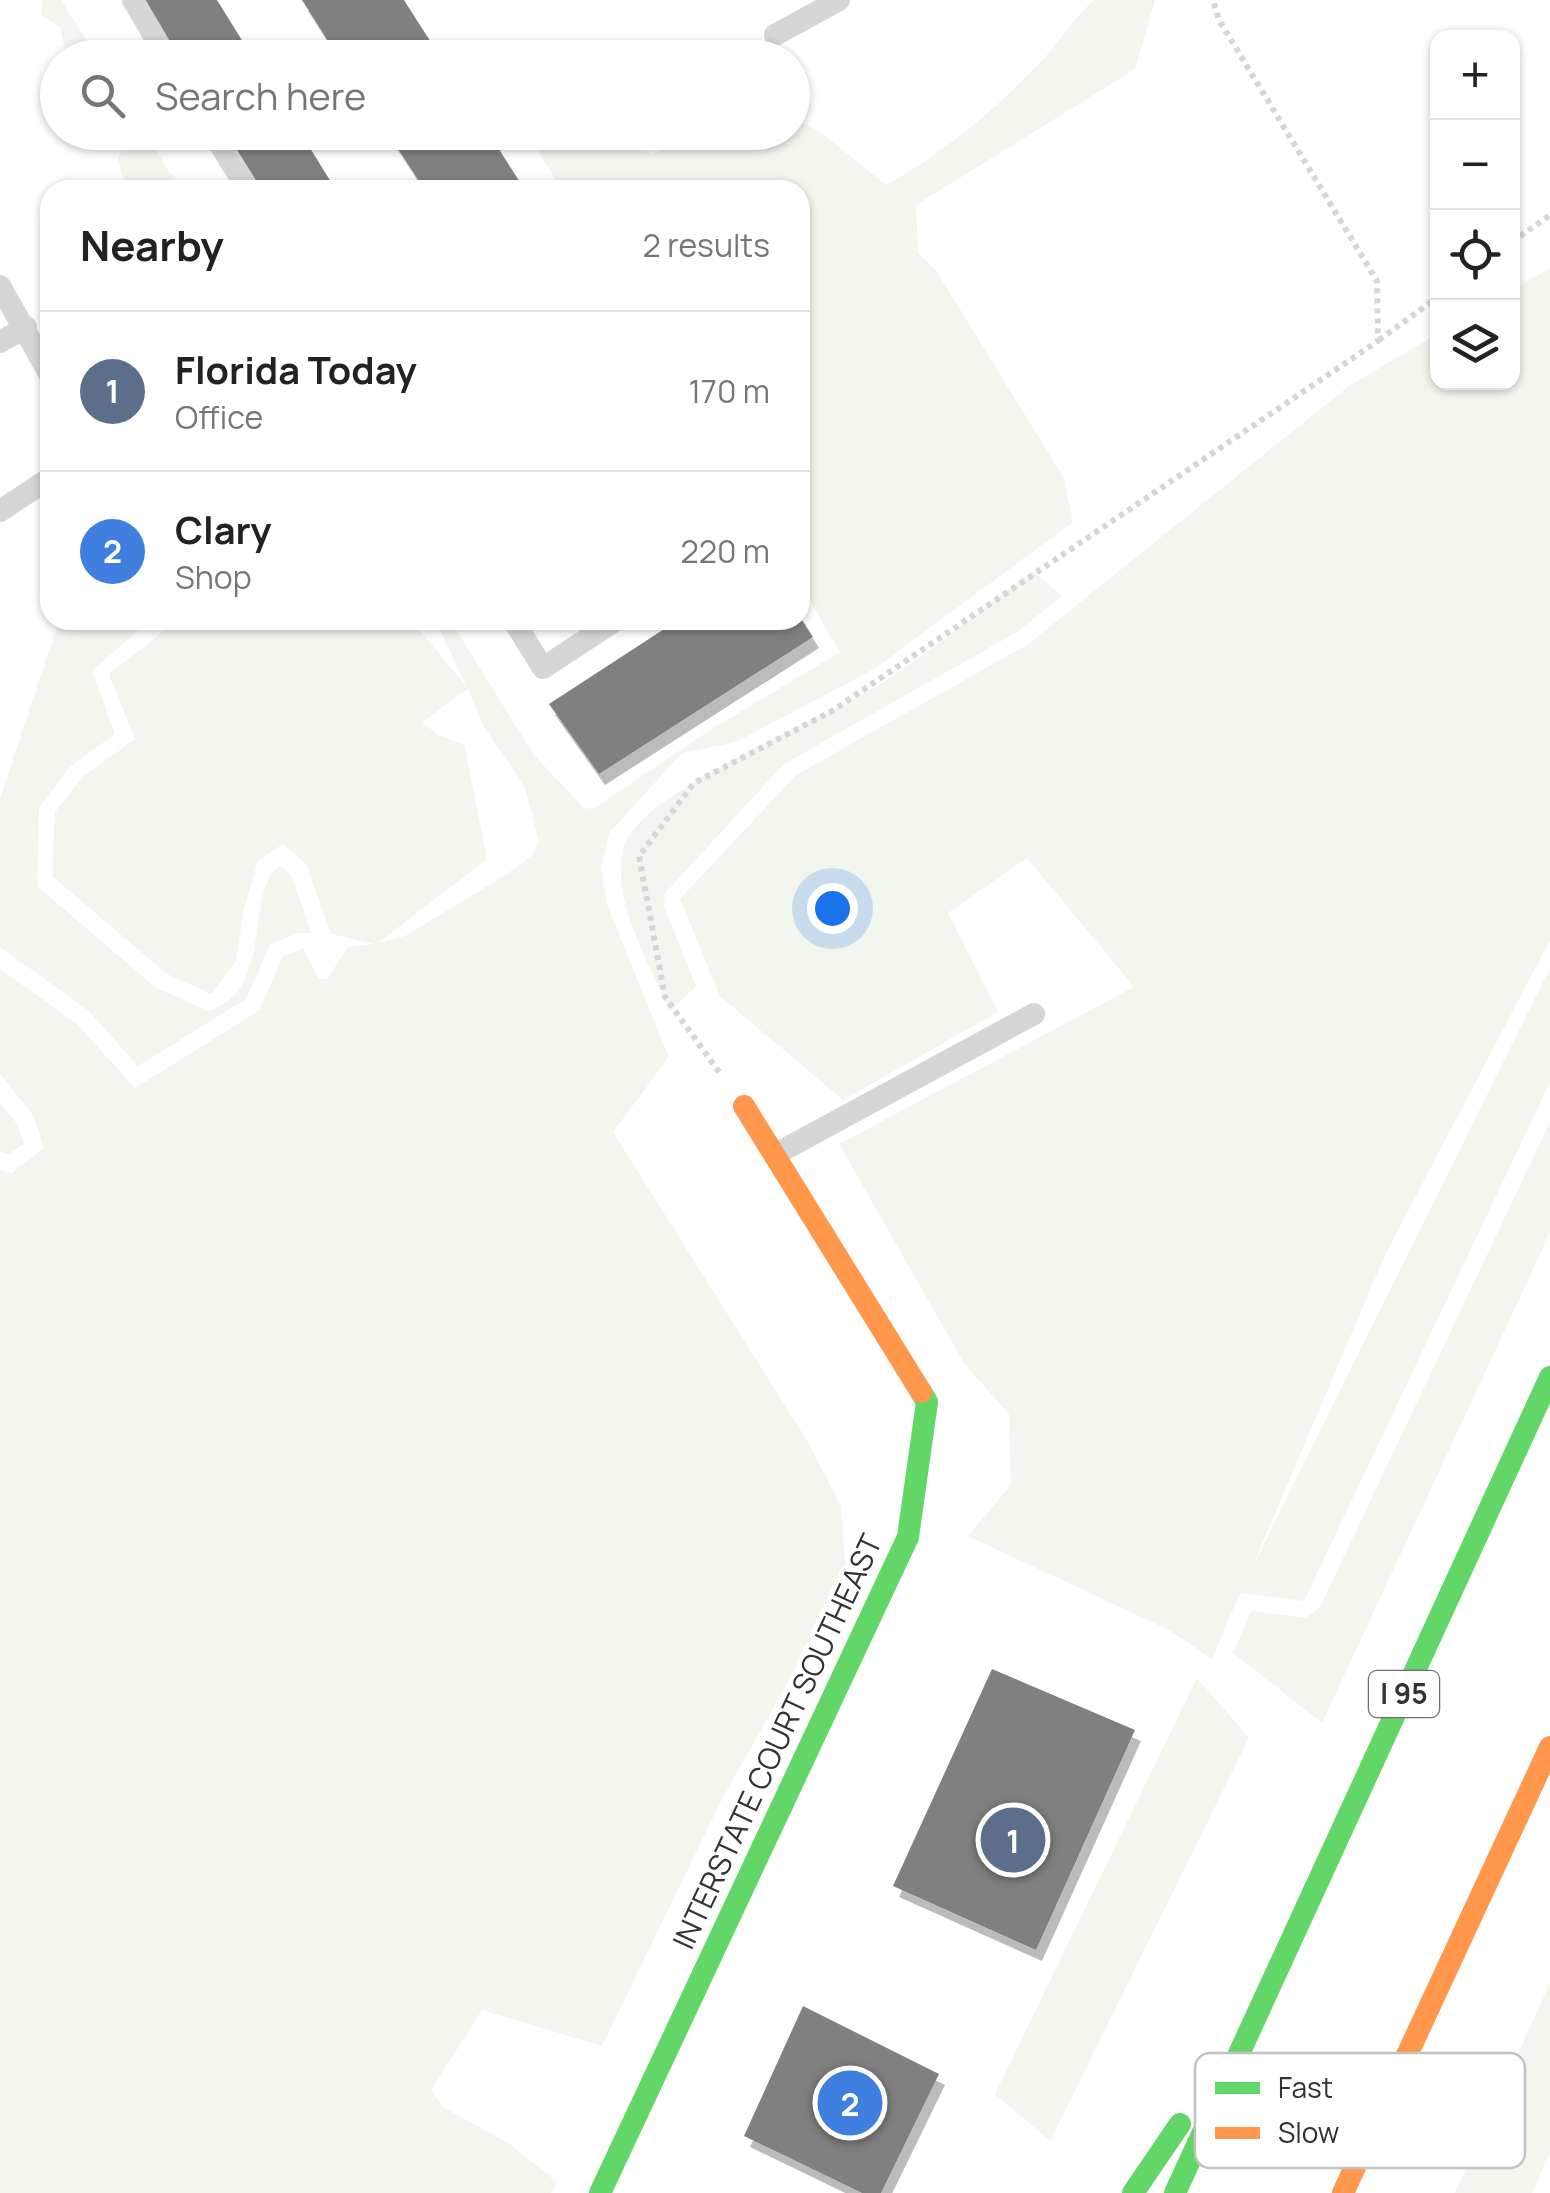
<!DOCTYPE html>
<html lang="en">
<head>
<meta charset="utf-8">
<style>
  :root { --surface:#fff; --page:#f6f6f6; --text:#222; --muted:#767676; --line:#e0e0e0; --accent:#2563eb }
  body { margin:0; font-family:Manrope,sans-serif; background:var(--page); color:var(--text) }
  .controls { position:absolute; right:30px; top:30px; display:grid; overflow:hidden; border-radius:20px; box-shadow:0 2px 8px #0004 }
  .controls button { width:90px; height:90px; display:grid; place-items:center; padding:0; border:0; border-bottom:2px solid var(--line); background:var(--surface); color:var(--text); font:50px sans-serif }
  .you { position:absolute; left:832px; top:908px; width:35px; height:35px; margin:-25px; border:8px solid #fff; border-radius:50%; background:#1a73e8; box-shadow:0 0 0 15px #1a73e833 }
  .badge { display:grid; place-items:center; width:65px; height:65px; border-radius:50%; background:var(--accent); color:#fff; font-size:32px; font-weight:700 }
  .pin { position:absolute; translate:-50% -50%; border:5px solid #fff; box-shadow:0 2px 10px #0006 }
  .list { margin:0; padding:0; list-style:none }
  h2 { display:flex; justify-content:space-between; align-items:center; height:130px; margin:0; padding:0 40px; font-size:42px }
  h2 small { font-size:32px; font-weight:400; color:var(--muted) }
  .list li { display:grid; grid-template-columns:65px 1fr auto; gap:30px; align-items:center; box-sizing:border-box; height:160px; padding:0 40px; border-top:2px solid var(--line) }
  .list b { display:block; font-size:38px; white-space:nowrap }
  .list p { margin:0; font-size:32px; white-space:nowrap; color:var(--muted) }
  .list em { font-size:32px; font-style:normal; color:var(--muted) }
  .icon { flex:none; width:55px; height:55px; fill:none; stroke:currentColor; stroke-width:2; stroke-linecap:round; stroke-linejoin:round }
  .map { position:relative; flex:none; width:1550px; height:2193px; overflow:hidden }
  .search { position:absolute; background:var(--surface); box-shadow:0 2px 8px #0004; left:40px; top:40px; width:770px; height:110px; display:flex; align-items:center; gap:25px; box-sizing:border-box; padding:0 35px; border-radius:55px; color:var(--muted); font-size:38px }
  .panel { position:absolute; background:var(--surface); box-shadow:0 2px 8px #0004; left:40px; top:180px; width:770px; height:450px; border-radius:30px }
  .map>svg:first-child { display:block }
</style>
</head>
<body>
<div class="map">
<svg width="1550" height="2193" viewBox="0 0 1550 2193">
  <defs>
    <filter id="shadow"><feDropShadow dx="6" dy="11" stdDeviation="0" flood-color="#0004"/></filter>
  </defs>
  <rect width="100%" height="100%" fill="#fff"/>
  <!-- green -->
  <g fill="#f2f6ee" fill-rule="evenodd">
    <path d="M43,0H61L97,57H67L60,27L41,15Z"/>
    <path d="M1094,0H1155L1135,69L916,205L918,253L937,272L1064,478L1073,522L874,669L736,742L682,753L609,833L601,869L607,905L669,1057L613,1132L808,1442L841,1506L846,1578L720,1803L602,2046L482,2010L431,2090L443,2107L511,2145L557,2182L551,2193H0V1170L12,1173L44,1148L33,1115L0,1074V969L76,1023L135,1088L260,1010L282,957L303,948L319,979H327L348,947L374,944L331,934L306,864L283,844L258,861L244,908L236,961L211,994L167,974L52,876L55,812L83,777L135,739L109,674C131,654 154,645 170,620H411L467,687L435,620H450L534,755L584,808L593,809L707,732L840,652L800,584V190H562L527,133H613L653,154L693,133L792,132L793,117L823,134L886,185C944,153 992,112 1038,65C1058,44 1072,20 1094,0ZM468,689L482,724L524,785L539,841L534,854L504,876L405,936L378,943L487,859L464,745L438,735L422,722Z"/>
    <path d="M117,133H145L181,190L126,187L118,159L126,138Z"/>
    <path d="M1550,268V940L1385,1255L1251,1570L1550,968V1082L1304,1601L1240,1593L1212,1659L1169,1630L968,1536L1011,1485L1009,1414L965,1365L839,1144L1134,987L1027,858L948,913L998,1012L843,1100L720,996L680,899L796,775L1027,645L1349,386L1437,334L1438,382H1512L1513,290Z"/>
    <path d="M1033,571L1062,596L1017,632L784,764L665,893L664,907L696,986L670,1012C650,963 609,899 624,846C640,791 833,715 885,681C936,647 984,608 1033,571Z"/>
    <path d="M59,620H150L92,671L115,734L70,767L39,808L37,886L155,987L208,1011C276,990 243,893 280,865L291,875L312,933H298L270,945L246,999L138,1066L89,1011L0,947V799Z"/>
    <path d="M0,1103L17,1124L24,1144L9,1154L0,1152Z"/>
    <path d="M1550,1122V1233L1322,1723L1233,1653L1251,1611L1306,1618L1320,1607Z"/>
    <path d="M1197,1678L1249,1738L1050,2141L995,2094Z"/>
    <path d="M1550,1983V2152L1532,2193H1455Z"/>
  </g>
  <!-- building -->
  <g fill="#808080" filter="url(#shadow)">
    <path d="M142,0H217L253,58H178Z"/>
    <path d="M302,0H404L441,58H339Z"/>
    <path d="M226,132H300L336,190H262Z"/>
    <path d="M387,132H488L525,190H425Z"/>
    <path d="M678,620H802L813,637L599,774L549,704Z"/>
    <path d="M992,1669L1135,1730L1036,1950L893,1886Z"/>
    <path d="M803,2006L939,2074L881,2193H862L744,2136Z"/>
  </g>
  <g fill="none" stroke-linecap="round" stroke-linejoin="round">
    <!-- path -->
    <g stroke="#d6d6d6" stroke-width="6" stroke-dasharray="5 5" stroke-linecap="butt">
      <path d="M1512,242L1550,215"/>
      <path d="M1379,340L1438,297"/>
      <path d="M719,1072L665,997L639,856L694,783L832,711L1378,341L1377,281L1219,20L1213,0"/>
    </g>
    <!-- lane -->
    <g stroke="#d6d6d6" stroke-width="22">
      <path d="M133,0L167,58"/>
      <path d="M775,35L839,0"/>
      <path d="M212,132L248,190"/>
      <path d="M0,286L50,375"/>
      <path d="M0,342L26,327"/>
      <path d="M0,511L50,478"/>
      <path d="M513,620L543,668L616,620"/>
      <path d="M774,1155L1034,1014"/>
    </g>
    <!-- fast -->
    <g stroke="#63d668" stroke-width="22">
      <path d="M600,2193L908,1537L927,1402L921,1392"/>
      <path d="M1133,2193L1180,2124"/>
      <path d="M1175,2193L1550,1377"/>
    </g>
    <!-- slow -->
    <g stroke="#ff974d" stroke-width="22">
      <path d="M744,1106L921,1392"/>
      <path d="M1343,2193L1550,1747"/>
    </g>
  </g>
  <g text-anchor="middle" stroke-width="10" stroke-linejoin="round" paint-order="stroke">
    <!-- shield labels -->
    <rect fill="#fff" stroke="#707070" stroke-width="2.5" x="1369" y="1671" width="70" height="46" rx="8"/>
    <g font-size="28" font-weight="bold" fill="#323232">
      <text x="1404" y="1704">I 95</text>
    </g>
    <!-- street labels -->
    <g font-size="30" fill="#323232" stroke="#fff">
      <text transform="translate(778 1742) rotate(-65)" y="10">INTERSTATE COURT SOUTHEAST</text>
    </g>
  </g>
  <!-- legend -->
  <rect x="1195" y="2053" width="330" height="115" rx="15" fill="#fff" stroke="#c2c2c2" stroke-width="2.5"/>
  <rect x="1215" y="2082" width="45" height="12" fill="#63d668"/>
  <rect x="1215" y="2127" width="45" height="12" fill="#ff974d"/>
  <g font-size="28" fill="#323232">
    <text x="1278" y="2098">Fast</text>
    <text x="1278" y="2143">Slow</text>
  </g>
</svg>
<div class="controls">
<button>+</button>
<button>−</button>
<button><svg class="icon" aria-label="locate" viewBox="0 0 24 24"><circle cx="12" cy="12" r="6"/><path d="M12 2v4M12 18v4M2 12h4M18 12h4"/></svg></button>
<button><svg class="icon" aria-label="layers" viewBox="0 0 24 24"><path d="M12 4l9 5-9 5-9-5zM3 14l9 5 9-5"/></svg></button>
</div>
<div class="you"></div>
<div class="pin badge" style="left:1013px;top:1840px;background:#5c6f8a">1</div>
<div class="pin badge" style="left:850px;top:2103px;background:#3f7fe0">2</div>
<div class="search"><svg class="icon" aria-label="search" viewBox="0 0 24 24"><circle cx="10" cy="10" r="6"/><path d="M15 15l6 6"/></svg>Search here</div>
<section class="panel">
<h2>Nearby<small>2 results</small></h2>
<ul class="list">
<li><span class="badge" style="background:#5c6f8a">1</span><div><b>Florida Today</b><p>Office</p></div><em>170 m</em></li>
<li><span class="badge" style="background:#3f7fe0">2</span><div><b>Clary</b><p>Shop</p></div><em>220 m</em></li>
</ul>
</section>
</div>
</body>
</html>
